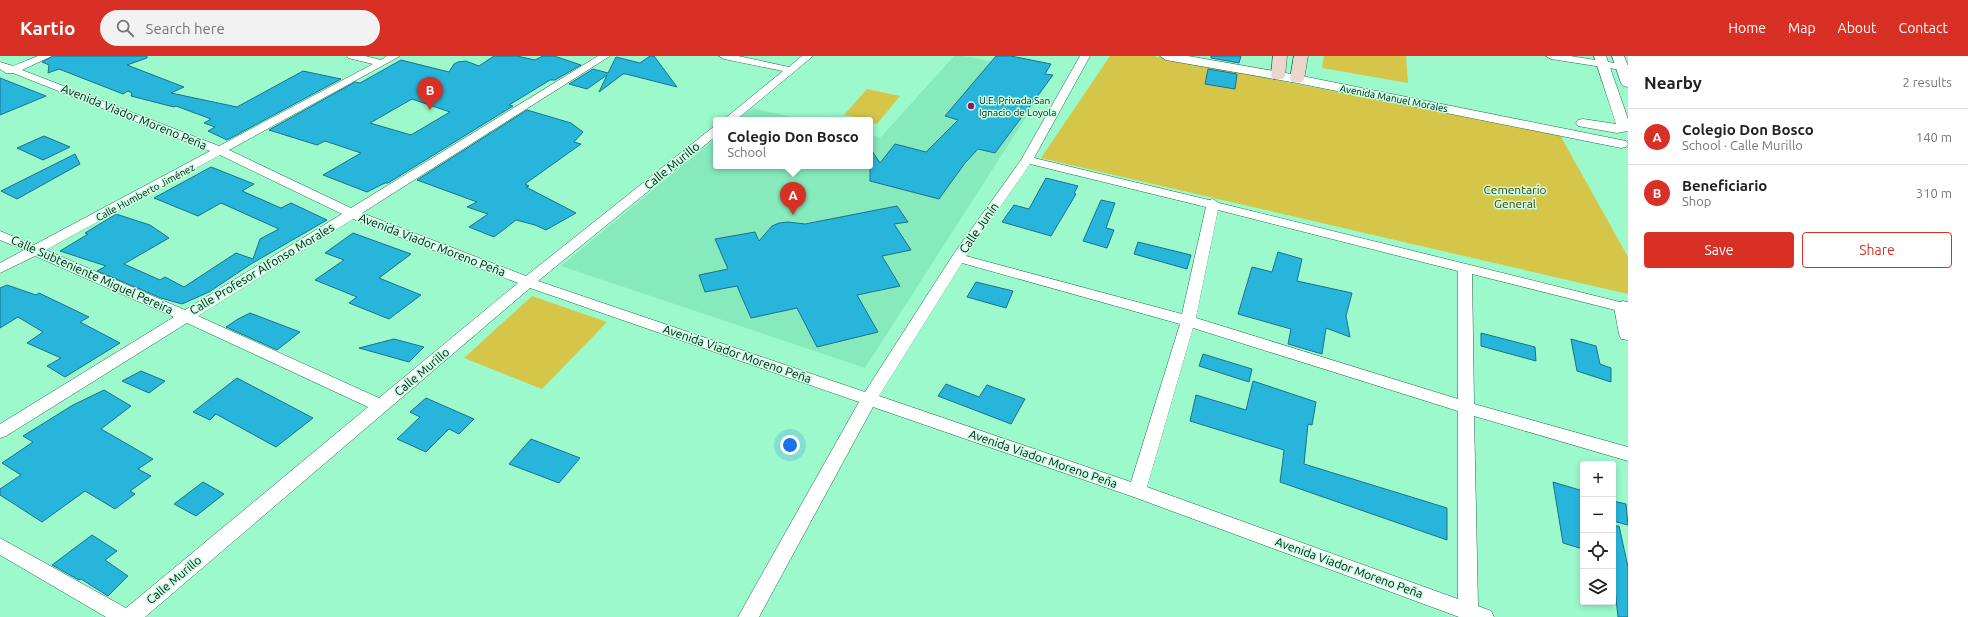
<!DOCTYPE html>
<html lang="en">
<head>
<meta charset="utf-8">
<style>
  :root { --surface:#fff; --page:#f2f2f2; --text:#222; --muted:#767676; --line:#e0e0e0; --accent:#d93025 }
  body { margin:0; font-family:Ubuntu,sans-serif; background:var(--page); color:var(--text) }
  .controls { position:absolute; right:12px; bottom:12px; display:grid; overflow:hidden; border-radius:4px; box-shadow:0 2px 6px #0003 }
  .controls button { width:36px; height:36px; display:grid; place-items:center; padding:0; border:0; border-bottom:1px solid var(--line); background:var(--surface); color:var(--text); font:20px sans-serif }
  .you { position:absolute; left:790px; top:389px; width:14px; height:14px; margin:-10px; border:3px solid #fff; border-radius:50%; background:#1a73e8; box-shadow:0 0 0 6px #1a73e833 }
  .badge { display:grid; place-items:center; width:26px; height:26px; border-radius:50%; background:var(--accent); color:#fff; font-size:13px; font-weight:700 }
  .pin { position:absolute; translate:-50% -33px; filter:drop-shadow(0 1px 2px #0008) }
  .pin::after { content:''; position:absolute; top:21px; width:14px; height:12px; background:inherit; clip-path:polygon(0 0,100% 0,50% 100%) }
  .popup { position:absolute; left:713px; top:61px; width:160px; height:52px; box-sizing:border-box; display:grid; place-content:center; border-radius:4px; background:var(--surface); filter:drop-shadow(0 1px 3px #0005); font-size:13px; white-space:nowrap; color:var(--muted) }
  .popup b { font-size:15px; color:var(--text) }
  .popup::after { content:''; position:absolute; left:50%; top:100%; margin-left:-8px; border:8px solid transparent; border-top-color:var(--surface) }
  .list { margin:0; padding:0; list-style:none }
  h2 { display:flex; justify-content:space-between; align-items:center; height:52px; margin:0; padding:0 16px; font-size:17px }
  h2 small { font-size:13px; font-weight:400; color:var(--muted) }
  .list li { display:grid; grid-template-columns:26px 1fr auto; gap:12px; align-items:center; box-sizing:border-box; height:56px; padding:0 16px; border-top:1px solid var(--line) }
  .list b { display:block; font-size:15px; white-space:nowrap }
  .list p { margin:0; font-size:13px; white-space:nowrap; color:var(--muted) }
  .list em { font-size:13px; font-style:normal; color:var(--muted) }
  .actions { display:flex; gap:8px; padding:12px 16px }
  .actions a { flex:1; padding:9px 0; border:1px solid var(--accent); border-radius:4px; text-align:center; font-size:14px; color:var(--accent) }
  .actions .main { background:var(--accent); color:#fff }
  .icon { flex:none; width:22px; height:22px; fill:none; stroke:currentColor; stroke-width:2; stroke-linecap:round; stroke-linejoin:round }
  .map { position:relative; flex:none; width:1628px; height:561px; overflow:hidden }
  header { display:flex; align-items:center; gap:24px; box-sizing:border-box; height:56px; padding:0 20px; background:var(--accent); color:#fff }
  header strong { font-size:19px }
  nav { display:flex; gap:22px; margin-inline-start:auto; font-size:14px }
  .search { width:280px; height:36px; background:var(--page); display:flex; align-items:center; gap:10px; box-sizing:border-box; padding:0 14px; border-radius:22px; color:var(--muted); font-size:15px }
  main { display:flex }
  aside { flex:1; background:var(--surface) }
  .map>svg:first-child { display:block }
</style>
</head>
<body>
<header>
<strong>Kartio</strong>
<div class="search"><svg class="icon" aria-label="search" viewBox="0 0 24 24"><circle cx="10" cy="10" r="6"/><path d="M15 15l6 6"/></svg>Search here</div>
<nav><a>Home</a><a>Map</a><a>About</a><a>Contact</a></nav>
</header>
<main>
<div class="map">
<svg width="1628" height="561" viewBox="0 0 1628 561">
  <rect width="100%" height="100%" fill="#9bf9cc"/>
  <!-- built -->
  <g fill="#86eabc">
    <path d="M954,0H964L1053,19L865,312L561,210L716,82V110H870V79L881,81Z"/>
    <path d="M752,52L805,64H737Z"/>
  </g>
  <!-- green -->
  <g fill="#d5c649">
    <path d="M1110,0H1153L1560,79L1628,201V238L1041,102Z"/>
    <path d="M1324,0H1406L1408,27L1322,12Z"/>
    <path d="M867,33L900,40L877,68L870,66V64L844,59Z"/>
    <path d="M532,240L607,266L542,333L464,302Z"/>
  </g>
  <!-- building -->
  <g fill="#28b5dc" stroke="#1a728b" fill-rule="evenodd">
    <path d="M53,0H147V2L127,9L184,31L171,37L237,51L303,15L341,23L227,84L208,75L215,71L204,67L211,63L176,50L174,51L131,40L132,37L128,35L123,38L59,13L48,17L49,9L42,6Z"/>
    <path d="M494,0H517L535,4L543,0H554L581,9L555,24H550L509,49L513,50L388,127H385L367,136L323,119L361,97L325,85L317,89L269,74L355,26L360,27L401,4L449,16L454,8L458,6L466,5L479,10ZM412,43L450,56L411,79L370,67Z"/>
    <path d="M650,0H654L677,31L626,18H623L599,36L607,19L587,33L569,28L593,13L608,17L616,1L640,7Z"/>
    <path d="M996,0H1011L1051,8L1045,18L1053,19L995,97L978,93L965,107L939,143L870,125V92L880,107L895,88L926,96L958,64L945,60Z"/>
    <path d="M1211,0H1241L1239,7L1211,2Z"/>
    <path d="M1208,13L1237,18L1235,33L1205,28Z"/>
    <path d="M0,22L46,40L0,59Z"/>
    <path d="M527,54L571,67L583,76L574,86L581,88L525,128L529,130L526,131L576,157L546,174L535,169L516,164L494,181L469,171L488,158L467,151L477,146L417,124Z"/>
    <path d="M44,80L70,91L43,104L17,92Z"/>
    <path d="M75,98L80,108L17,143L1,135Z"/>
    <path d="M211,111L254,128L242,135L281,152L291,147L327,164L251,208L209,236L182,248L161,242L97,215L106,210L60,195L88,178L85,177L116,158L150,169L169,182L124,208L160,224L165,221L184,231L236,197L253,203L260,183L279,173L221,147L198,160L154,142Z"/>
    <path d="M1046,122L1078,130L1074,137L1076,138L1051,180L1002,166L1014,149L1029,153Z"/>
    <path d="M1101,144L1115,147L1106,172L1114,174L1107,192L1083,185Z"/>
    <path d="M897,150L908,166L894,168L911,194L882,200L900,230L857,239L878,276L817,291L797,252L751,262L737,230L705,236L699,219L728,213L715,183L755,176L759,185L772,170L779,167L788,166L805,168Z"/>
    <path d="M353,177L411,198L379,222L421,239L389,263L349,247L357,241L315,224L344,204L325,197Z"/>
    <path d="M1138,186L1191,199L1187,213L1134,198Z"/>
    <path d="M1278,196L1302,203L1297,225L1352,237L1346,260L1350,281L1326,272L1322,298L1288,288L1291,273L1238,258L1252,211L1272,216Z"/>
    <path d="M976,226L1013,235L1006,252L967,241Z"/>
    <path d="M7,229L36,239L39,237L89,261L80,266L120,287L65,321L47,310L61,302L27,287L43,276L18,261L0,272V232Z"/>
    <path d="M250,257L300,276L277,294L226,271L238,263Z"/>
    <path d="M1481,277L1535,291L1536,305L1481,290Z"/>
    <path d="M394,283L424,291L409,306L359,292Z"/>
    <path d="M1571,283L1596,290L1600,308L1611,312V326L1577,315Z"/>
    <path d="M1203,298L1252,313L1249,326L1199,310Z"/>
    <path d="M141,315L165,325L149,337L122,325Z"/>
    <path d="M237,322L313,362L276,391L216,358L210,364L193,356Z"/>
    <path d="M1253,325L1316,346L1312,369L1308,368L1304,408L1447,452V484L1280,426L1284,394L1190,365L1196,339L1246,354Z"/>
    <path d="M946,328L979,341L987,329L1025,343L1011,368L938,340Z"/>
    <path d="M104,334L131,350L101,373L153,403L138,413L151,420L130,435L135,438L115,453L85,435L42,466L0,439V433L21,419L2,407L33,386L23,380L73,349Z"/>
    <path d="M426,342L474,363L459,378L449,373L426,396L397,383L420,361L410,356Z"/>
    <path d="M531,383L580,402L559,427L509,408Z"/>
    <path d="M203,426L224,438L196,460L174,448Z"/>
    <path d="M1553,426L1583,435V493L1563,487Z"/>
    <path d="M1613,445L1626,448L1628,469L1613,465Z"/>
    <path d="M1613,470H1619L1628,511V561H1618L1613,515Z"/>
    <path d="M92,479L117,495L105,504L128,520L108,540L81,523L79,524L52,509Z"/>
  </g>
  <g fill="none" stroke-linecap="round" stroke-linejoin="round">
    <!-- minor casing -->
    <g stroke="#226b4d" stroke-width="1">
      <g id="minor">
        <path d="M38,0H52L22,14L219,90L373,8L348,2L347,0H365L381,4L387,0H400L229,94L351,152L598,0H610L362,157L526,220L712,72L716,71V80L538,225L865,336L953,199L1021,104L1080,0H1090L1034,102L1209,144L1213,143L1219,147L1628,248V254L1623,256L1472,218L1474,348L1628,391V405L1474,360L1478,550L1491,555L1494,561H1459L1131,440L873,351L759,561H738L859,346L530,232L145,561H106L0,499V482L126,552L368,351L187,267L6,380L0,382V368L174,261L35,200L0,217V207L24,194L0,184V175L34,189L210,95L13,17H6L0,13V6L13,10ZM220,99L342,158L185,254L46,194ZM1030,108L1206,151L1182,258L966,200ZM1218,154L1458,215V343L1196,262ZM353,163L518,227L379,342L198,260ZM962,207L1180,268L1131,426L879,340ZM1193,272L1458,355V543L1147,431Z"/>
        <path d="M719,0H738L789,11L802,0H813L736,64H723L783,15L724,3Z"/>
        <path d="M1546,0H1570L1628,9V15L1551,3Z"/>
      </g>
    </g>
    <!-- tertiary casing -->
    <g stroke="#226b4d" stroke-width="1">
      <g id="tertiary">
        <path d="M1160,0H1188L1297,19L1621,84L1626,85L1628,88L1626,91L1621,92L1297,27L1166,4Z"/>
        <path d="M1594,0H1606L1628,63V75L1617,77L1578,70L1576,67L1578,64L1583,63L1616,68Z"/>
        <path d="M1612,0H1624L1628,10V31L1623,30L1621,27Z"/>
        <path d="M1623,245L1628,246V284L1621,283L1619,278L1614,251L1617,247Z"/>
      </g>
    </g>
    <!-- secondary casing -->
    <g stroke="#226b4d" stroke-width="1">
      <g id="secondary">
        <path d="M1273,0H1287L1285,20L1283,23H1273L1271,20Z"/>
        <path d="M1294,0H1308L1304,23L1302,26H1292L1290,23Z"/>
      </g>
    </g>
    <!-- minor -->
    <use href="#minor" fill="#fff" fill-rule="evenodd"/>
    <!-- tertiary -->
    <use href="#tertiary" fill="#fff" fill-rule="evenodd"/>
    <!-- secondary -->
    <use href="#secondary" fill="#ebd6cd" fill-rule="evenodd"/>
  </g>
  <!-- markers -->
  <circle fill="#92146f" stroke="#c8fee2" stroke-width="1.5" cx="971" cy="50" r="4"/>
  <g text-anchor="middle" stroke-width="3" stroke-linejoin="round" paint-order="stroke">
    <!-- far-street labels -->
    <g font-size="10" fill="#001d11" stroke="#c8fee2">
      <text transform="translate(1394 42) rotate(11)" y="4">Avenida Manuel Morales</text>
      <text transform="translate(145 136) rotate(-28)" y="4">Calle Humberto Jiménez</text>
    </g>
    <!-- far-poi labels -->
    <g font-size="10" fill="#001d11" stroke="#c8fee2" text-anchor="start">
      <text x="979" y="48">U.E. Privada San<tspan x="979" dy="12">Ignacio de Loyola</tspan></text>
    </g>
    <!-- street labels -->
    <g font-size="12" fill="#001d11" stroke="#c8fee2">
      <text transform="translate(134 61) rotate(22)" y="4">Avenida Viador Moreno Peña</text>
      <text transform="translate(672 110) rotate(-39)" y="4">Calle Murillo</text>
      <text transform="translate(979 172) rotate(-55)" y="4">Calle Junín</text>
      <text transform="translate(432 189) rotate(21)" y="4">Avenida Viador Moreno Peña</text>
      <text transform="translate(262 213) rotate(-31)" y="4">Calle Profesor Alfonso Morales</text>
      <text transform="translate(92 219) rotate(24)" y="4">Calle Subteniente Miguel Pereira</text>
      <text transform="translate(737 298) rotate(19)" y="4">Avenida Viador Moreno Peña</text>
      <text transform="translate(422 316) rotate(-40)" y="4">Calle Murillo</text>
      <text transform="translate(1043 403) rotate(19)" y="4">Avenida Viador Moreno Peña</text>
      <text transform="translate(1349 512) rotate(20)" y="4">Avenida Viador Moreno Peña</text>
      <text transform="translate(174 524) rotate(-40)" y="4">Calle Murillo</text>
    </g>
    <!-- park labels -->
    <g font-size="12" fill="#433c00" stroke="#c8fee2">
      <text x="1515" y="138">Cementario<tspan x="1515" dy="14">General</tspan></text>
    </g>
  </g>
</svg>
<div class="controls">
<button>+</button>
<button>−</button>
<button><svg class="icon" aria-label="locate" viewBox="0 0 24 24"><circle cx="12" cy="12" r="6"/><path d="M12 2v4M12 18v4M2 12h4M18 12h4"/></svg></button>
<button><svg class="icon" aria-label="layers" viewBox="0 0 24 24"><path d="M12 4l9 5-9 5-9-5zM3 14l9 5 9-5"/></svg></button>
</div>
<div class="you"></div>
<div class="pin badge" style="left:793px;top:159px">A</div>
<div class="popup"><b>Colegio Don Bosco</b>School</div>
<div class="pin badge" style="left:430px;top:54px">B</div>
</div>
<aside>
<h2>Nearby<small>2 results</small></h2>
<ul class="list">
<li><span class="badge">A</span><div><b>Colegio Don Bosco</b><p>School · Calle Murillo</p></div><em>140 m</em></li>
<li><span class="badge">B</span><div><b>Beneficiario</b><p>Shop</p></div><em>310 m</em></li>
</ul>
<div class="actions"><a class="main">Save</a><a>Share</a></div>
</aside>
</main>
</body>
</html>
